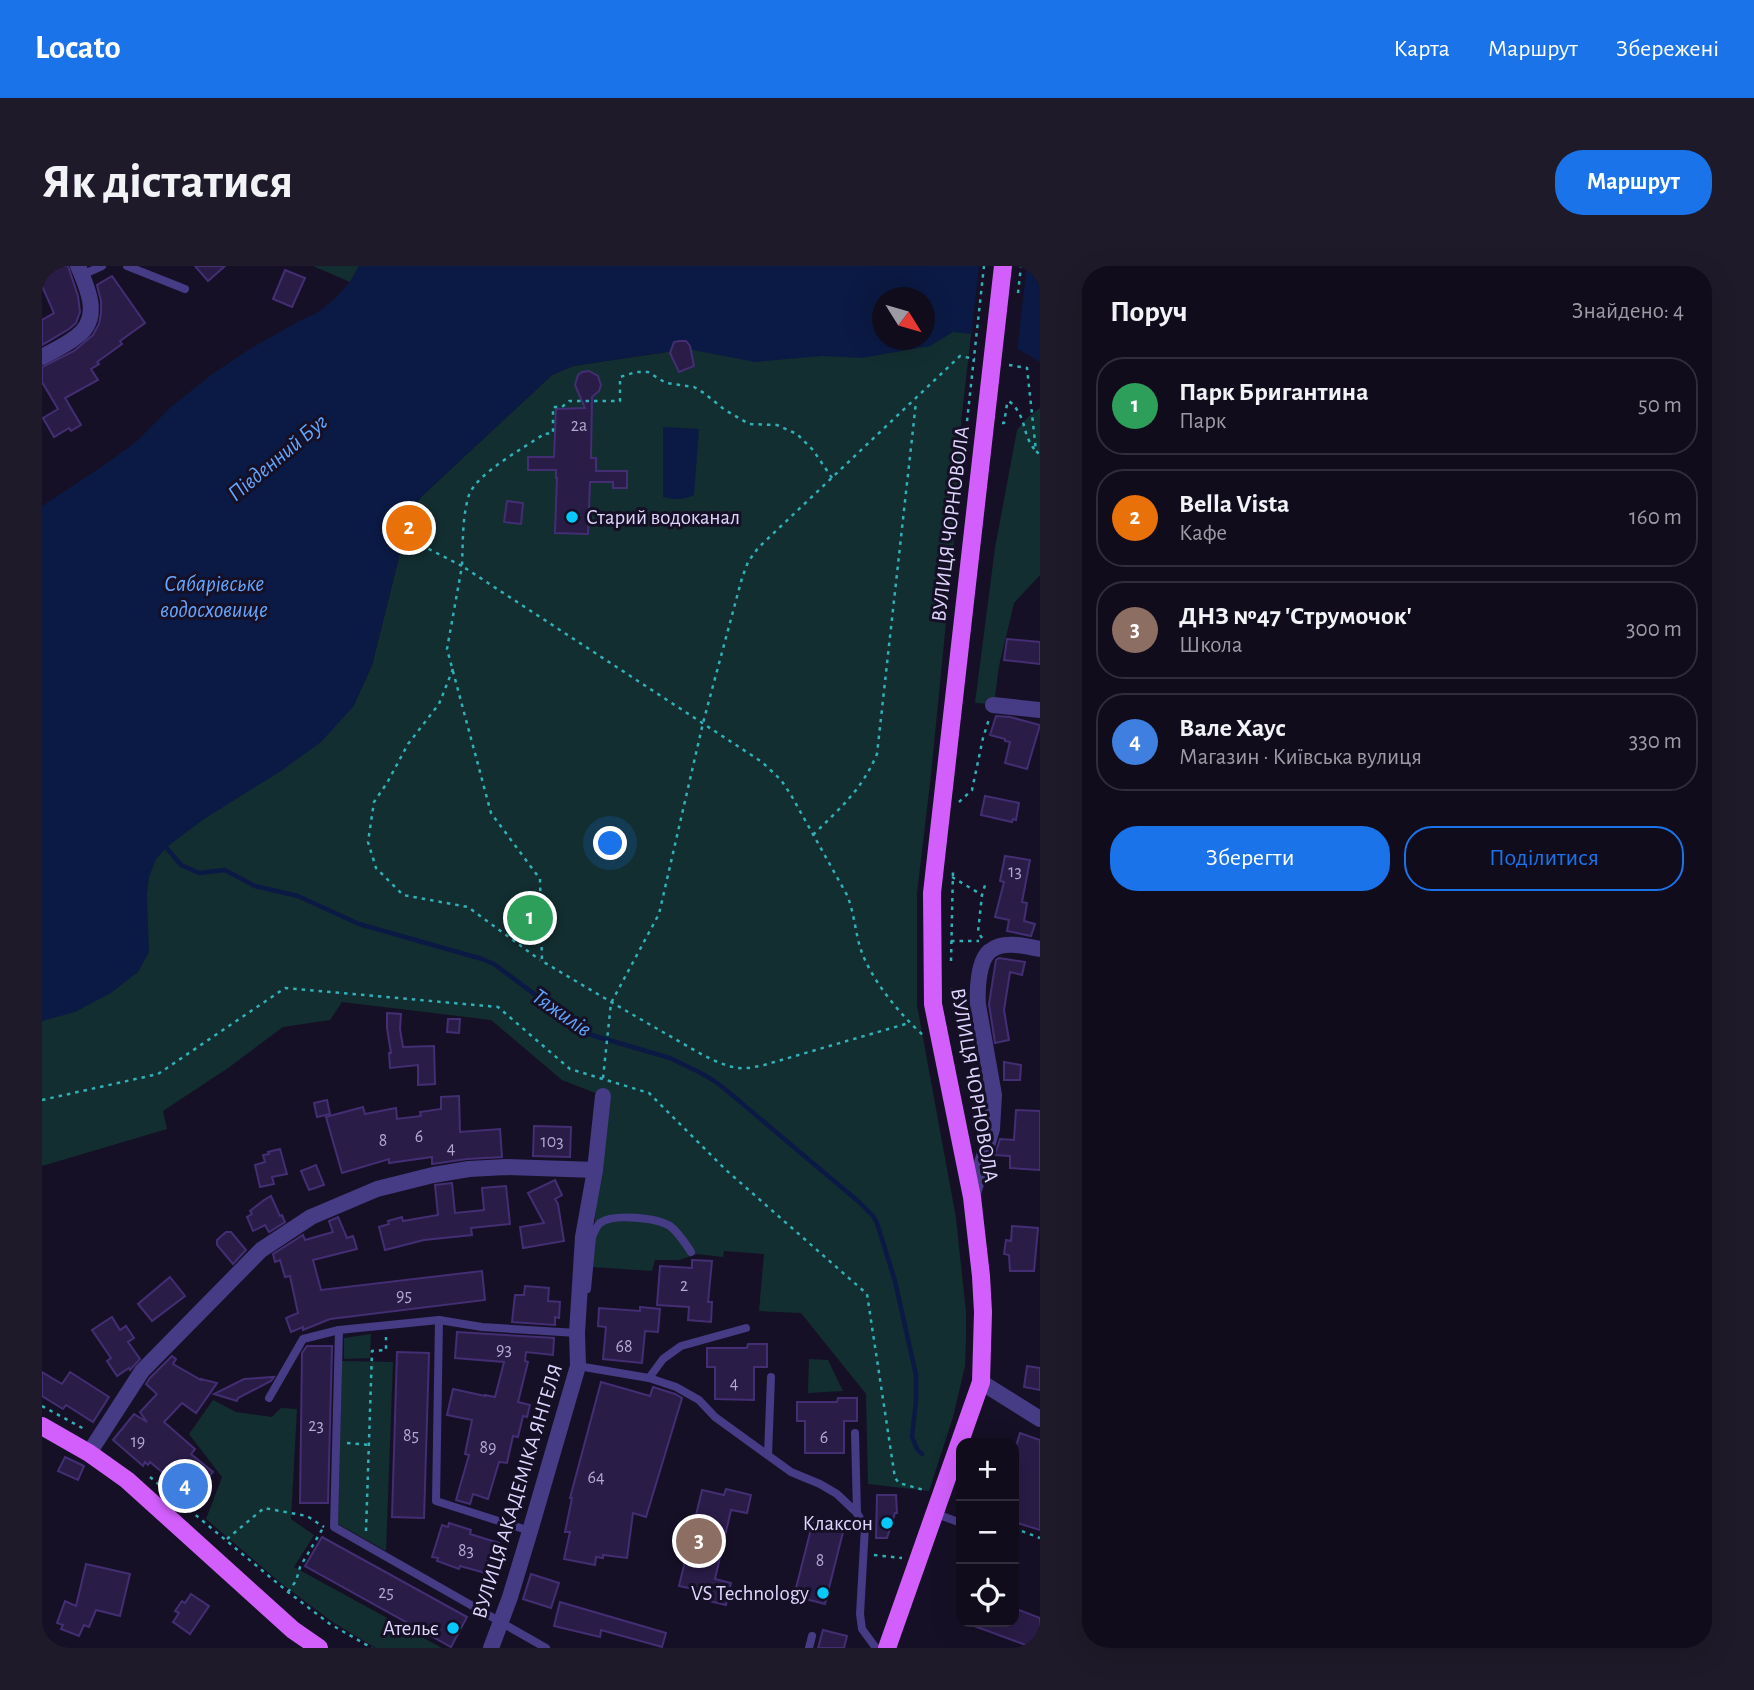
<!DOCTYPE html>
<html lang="uk">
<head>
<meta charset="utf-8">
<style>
  :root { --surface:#100c1c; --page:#1e1a29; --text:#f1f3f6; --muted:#9c9ba3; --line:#302c3b; --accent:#1a73e8 }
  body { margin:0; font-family:"Alegreya Sans",sans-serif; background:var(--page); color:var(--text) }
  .controls { position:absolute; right:21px; bottom:21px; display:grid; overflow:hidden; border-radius:14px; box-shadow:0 7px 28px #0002 }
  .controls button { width:63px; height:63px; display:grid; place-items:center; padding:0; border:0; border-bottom:2px solid var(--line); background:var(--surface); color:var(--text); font:35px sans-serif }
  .compass { position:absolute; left:830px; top:21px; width:63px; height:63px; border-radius:50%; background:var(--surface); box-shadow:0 7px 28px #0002; rotate:127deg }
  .you { position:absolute; left:569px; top:578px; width:24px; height:24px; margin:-18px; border:5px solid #fff; border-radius:50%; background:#1a73e8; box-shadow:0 0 0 10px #1a73e833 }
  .badge { display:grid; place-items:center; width:46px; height:46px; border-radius:50%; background:var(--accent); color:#fff; font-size:23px; font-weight:700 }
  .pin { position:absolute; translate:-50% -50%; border:4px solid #fff; box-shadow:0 2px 7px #0006 }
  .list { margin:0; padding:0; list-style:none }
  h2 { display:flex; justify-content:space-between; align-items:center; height:91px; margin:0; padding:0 28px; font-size:30px }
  h2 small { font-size:23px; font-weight:400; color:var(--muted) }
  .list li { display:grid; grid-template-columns:46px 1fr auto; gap:21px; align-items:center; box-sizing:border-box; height:98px; margin:0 14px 14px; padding:0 14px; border:2px solid var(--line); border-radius:28px }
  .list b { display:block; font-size:26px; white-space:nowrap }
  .list p { margin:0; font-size:23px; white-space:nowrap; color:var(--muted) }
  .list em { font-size:23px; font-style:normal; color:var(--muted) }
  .actions { display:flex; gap:14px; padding:21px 28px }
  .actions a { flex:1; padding:16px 0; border:2px solid var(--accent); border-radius:28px; text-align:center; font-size:24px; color:var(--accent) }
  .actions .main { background:var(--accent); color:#fff }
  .icon { flex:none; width:38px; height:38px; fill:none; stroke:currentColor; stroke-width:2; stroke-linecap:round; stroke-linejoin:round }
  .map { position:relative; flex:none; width:998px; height:1382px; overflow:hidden; border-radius:28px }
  header { display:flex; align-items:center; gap:42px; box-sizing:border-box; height:98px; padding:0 35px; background:var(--accent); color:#fff }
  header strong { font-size:33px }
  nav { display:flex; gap:38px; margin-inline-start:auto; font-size:24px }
  .intro { display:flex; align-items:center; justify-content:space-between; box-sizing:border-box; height:168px; padding:0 42px }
  h1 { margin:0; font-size:49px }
  .button { padding:18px 32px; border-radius:28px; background:var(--accent); color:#fff; font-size:24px; font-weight:700 }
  main { display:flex; gap:42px; padding:0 42px }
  aside { flex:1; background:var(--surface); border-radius:28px; box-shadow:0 7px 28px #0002 }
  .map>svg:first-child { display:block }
</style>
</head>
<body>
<header>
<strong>Locato</strong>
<nav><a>Карта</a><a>Маршрут</a><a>Збережені</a></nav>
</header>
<div class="intro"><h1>Як дістатися</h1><a class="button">Маршрут</a></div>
<main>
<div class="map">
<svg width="998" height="1382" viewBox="0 0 998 1382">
  <rect width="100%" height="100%" fill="#161026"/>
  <!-- green -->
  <g fill="#132e30" fill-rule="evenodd">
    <path d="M271,0H317L308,16Z"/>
    <path d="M937,0L919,156L920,193L889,509L875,627V739L914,952L924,1046V1073L923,1100L911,1151L887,1225L826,1218L824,1128L759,1047L717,1045L722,988L682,985L681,991L655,988L637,994H613L610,1005L550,1001L561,830L520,814L449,754L300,736L288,754L241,761L186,802L121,845L125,863L0,900V741L93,575L311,441L330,399L368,247L379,231L510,109L531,100L645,83ZM841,32H883V74H841Z"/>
    <path d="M998,142V309L972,337L957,400L952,438L933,437L953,282L975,164L986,151Z"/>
    <path d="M329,1068L328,1092L302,1093V1072Z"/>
    <path d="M767,1093L786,1094L801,1125L766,1127Z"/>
    <path d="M300,1095L351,1096L344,1285L296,1258Z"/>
    <path d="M171,1134L194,1146L230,1151L239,1142L255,1143L249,1253L272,1269L252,1301L400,1382H334L292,1357L240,1318L164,1253L180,1211L147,1168Z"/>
  </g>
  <!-- water -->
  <g fill="#0b1a44" fill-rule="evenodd">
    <path d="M317,0H998V96L976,83L929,68L911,66L888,80L820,92L780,90L713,96L645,83L531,100L510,109L379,231L368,247L330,399L311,441L279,476L239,505L162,553L126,580L114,593L107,611L105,628L107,686L96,706L69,727L33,746L0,755V240L61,200L94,176L129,141L169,109L206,84L259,54L275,47L291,34L308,16ZM841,32H883V74H841Z"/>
    <path d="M621,161L657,163L652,229C642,234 632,234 621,231Z"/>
  </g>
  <!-- pier -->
  <path fill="#161026" d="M937,0H985L975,86L929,72Z"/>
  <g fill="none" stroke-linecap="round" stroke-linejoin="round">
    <!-- stream -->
    <path stroke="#0b1a44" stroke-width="4.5" d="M122,579L139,599L157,607L183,604L213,620L256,630L317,658L440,693L452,698L546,768L628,792L657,806L671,814L683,823L817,936L831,950L835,957L853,1015L874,1109V1135L870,1171L875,1183L880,1188"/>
  </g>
  <!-- building -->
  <g fill="#291c47" stroke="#432e73" stroke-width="2">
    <path d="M0,0H26L36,30L38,46L34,57L27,63L0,79V54L12,47L0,20Z"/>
    <path d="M153,0H183L166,15Z"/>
    <path d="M243,4L263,12L250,41L231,33Z"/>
    <path d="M70,10L103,57L78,75L80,78L55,96L57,98L49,103L56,114L23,132L39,159L29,165L27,162L12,171L1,152L16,143L0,116V101L32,85L51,69L57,58L59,47V35L55,19Z"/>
    <path d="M637,75H644L648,80L652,100L637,106L628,87L632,76Z"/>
    <path d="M547,105L556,110L559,119L557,125L550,131L549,192H554V205H585V222H571V216H548L546,268L513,267L515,212H514V204H486V191H512L514,143L543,142L533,119L536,109L540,106Z"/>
    <path d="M465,235L481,237L479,258L462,256Z"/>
    <path d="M360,249H366L383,261L376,275L368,272L360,271L353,263L352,258L354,253Z"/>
    <path d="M965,373L998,376V398L962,394Z"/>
    <path d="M954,450L968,451L998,459L985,503L963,497L968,476L963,475V473L948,469Z"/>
    <path d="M943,530L977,537L974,554L971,553L970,556L939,549Z"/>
    <path d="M963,590L988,594L980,636L985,637L982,655L993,658L989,670L965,665L967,654L953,651L962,616L958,615Z"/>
    <path d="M957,692L983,696L980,709L968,706L962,744L967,774L953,777L947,738L954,694Z"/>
    <path d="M345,747L359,748L358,763L361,781L392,780L393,818L376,819V799L348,802L347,787H349L345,762Z"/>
    <path d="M406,753H418L417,767L405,766Z"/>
    <path d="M962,796L979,799L978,814H962Z"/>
    <path d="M417,830L418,866L458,863L460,891L425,893L390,898V891L347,897V893L300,907L284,851L321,841L323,848L354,842L355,853L379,850L378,846L399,843V831Z"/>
    <path d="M285,834L288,848L275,851L272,837Z"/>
    <path d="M974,844L998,845V904L968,902V890L953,889L958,873L972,874Z"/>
    <path d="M492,860L529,861L528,891L491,890Z"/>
    <path d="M238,883L245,908L230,911L232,918L218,921L213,899L223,896L221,889L227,888L226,886Z"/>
    <path d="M274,899L282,919L267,924L259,905Z"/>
    <path d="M513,914L520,929L513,933L516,938L522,975L481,982L478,961L502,957L486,927Z"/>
    <path d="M410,917L413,947L442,944L440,922L464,920L468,958L429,962L430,969L382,974L343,984L337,961L347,958L346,955L360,951L361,955L396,949L393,919Z"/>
    <path d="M229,930L238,950L240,949L243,956L227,966L223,959L211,965L205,951L210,948L208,945L222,934Z"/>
    <path d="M296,951L305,972L311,970L315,983L271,994L279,1024L440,1005L443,1034L288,1053L261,1064V1061L249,1066L244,1052L256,1047L248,1010L243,1011L238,994L233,996L231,988L261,969L263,974L291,966L287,955Z"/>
    <path d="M970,960L996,962L992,1005H968L967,989L962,988L964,974L969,975Z"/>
    <path d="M184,966H189L204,984L191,998L175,979V974Z"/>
    <path d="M650,994L670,995L666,1036H670L669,1056L646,1054L647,1041L615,1039L618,1000L650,1002Z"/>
    <path d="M128,1011L143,1030L110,1055L96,1038Z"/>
    <path d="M483,1020L507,1022L506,1035L518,1036L517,1052L513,1051V1059L470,1056L473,1029H482Z"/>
    <path d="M598,1041L618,1043L616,1066L603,1065L600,1097L561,1093L564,1061L556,1060L557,1042L598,1045Z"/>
    <path d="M70,1051L78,1064L84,1060L92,1072L86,1076L98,1093L88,1104L87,1102L75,1110L65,1095L69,1092L50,1064Z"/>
    <path d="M415,1066L512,1072L511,1089L484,1086L483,1095L486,1096L476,1136L488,1139L485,1151L481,1150L476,1171L471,1170L465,1197L457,1196L446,1233L431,1228L428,1238L414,1234L427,1189L423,1188L430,1154L405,1149L411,1123L443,1130V1129L453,1131L462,1096L413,1092Z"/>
    <path d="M706,1078H725V1101H712V1134L673,1133V1101H665V1082H705Z"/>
    <path d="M265,1080H290L286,1237H258L260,1087Z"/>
    <path d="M355,1086L387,1087L382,1252L350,1251Z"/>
    <path d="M130,1090L134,1093L131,1098L159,1114V1113L175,1117L154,1147L140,1137L122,1156L153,1183L149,1188L171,1206L150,1231L108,1196L106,1199L103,1196L101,1200L71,1174L92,1148L105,1156L98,1146L115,1128L104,1118L108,1112Z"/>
    <path d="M985,1100L998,1102V1124L982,1121Z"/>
    <path d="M0,1106L20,1118L28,1106L67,1131L51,1156L24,1139L21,1143L0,1130Z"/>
    <path d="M232,1111L229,1115L196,1132L195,1135L172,1128L202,1113Z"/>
    <path d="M559,1116L608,1130L611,1121L633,1128L640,1132L604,1251L591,1247L585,1292L561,1289V1292L554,1291L553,1299L522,1293L528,1266H523L530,1232H528Z"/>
    <path d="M796,1132H815V1155H802V1187H763V1155H755V1136H795Z"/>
    <path d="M978,1167L998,1174V1264L972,1256V1187Z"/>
    <path d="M23,1191L42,1200L36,1214L16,1205Z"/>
    <path d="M684,1223L709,1229L705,1247L689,1244L673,1313L689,1317L684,1339L659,1333L661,1325L637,1320L660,1224L682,1229Z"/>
    <path d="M835,1229H854L855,1247H853L845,1272H834Z"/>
    <path d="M772,1251L803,1258L783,1338L752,1330Z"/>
    <path d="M407,1257L429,1264L428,1268L457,1277L447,1308L418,1300L417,1303L395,1295L396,1292L390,1291L400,1259L406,1261Z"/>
    <path d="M280,1271L425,1351L409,1381L263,1300Z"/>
    <path d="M44,1298L88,1308L78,1350L54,1344L47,1361L42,1359L37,1370L19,1363L21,1359L15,1357L23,1335L34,1340Z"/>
    <path d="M489,1308L517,1317L509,1342L481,1333Z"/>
    <path d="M149,1328L167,1340L148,1368L131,1356L137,1347L133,1345L140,1335L143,1337Z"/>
    <path d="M518,1336L624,1367L620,1381L559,1364L558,1371L512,1360Z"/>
    <path d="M972,1342L998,1352V1382H992L924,1357V1356H972Z"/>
    <path d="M781,1364L805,1370L802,1382H776Z"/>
  </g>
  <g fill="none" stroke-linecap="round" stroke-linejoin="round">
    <!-- path -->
    <g stroke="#31b0b7" stroke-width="2.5" stroke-dasharray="3.5 5" stroke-linecap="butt">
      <path d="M976,27L979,0"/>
      <path d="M967,99L985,102L994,185L998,189"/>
      <path d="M960,157H962L965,138L967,135C986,151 979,169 994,185"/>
      <path d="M790,212L771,184L755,168L735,159L707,158L683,144L662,127L652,121L624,117L606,106H594L578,111V135H527L520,141H511V167L502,168C482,182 435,207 427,229C420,251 421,277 420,300L720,496L739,514L749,529L805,629C812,646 813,664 818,681C827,711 858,749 881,769"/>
      <path d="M913,265L942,0"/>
      <path d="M379,279L420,300L405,383L449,547L498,613L500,695C542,720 584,745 626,769C648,781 670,797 695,802C704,803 713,801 722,799L867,757"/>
      <path d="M411,403L397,438L366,478L345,517L332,536L326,576L334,602L361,629L426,641L498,694"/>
      <path d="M917,536L930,524L941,472L947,453"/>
      <path d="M771,569C799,541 819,525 835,488L874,136"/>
      <path d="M910,611L940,629"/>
      <path d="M940,672L936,666L940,629L944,616"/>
      <path d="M909,675H937"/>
      <path d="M909,695L911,604"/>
      <path d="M908,724H922"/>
      <path d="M561,812L569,737L617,648L661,457L700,312L706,296L716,282L918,90L933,93"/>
      <path d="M0,834L116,808L243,722L456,741L528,803L607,827L684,904L825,1028L853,1212L857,1217L882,1224"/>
      <path d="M0,1140L44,1164"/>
      <path d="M305,1177L327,1179"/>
      <path d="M108,1211L246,1326L288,1358L330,1382"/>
      <path d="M972,1262L998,1272"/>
      <path d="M324,1265L330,1085L344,1084V1071"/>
      <path d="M185,1273L222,1242L265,1250L282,1261"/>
      <path d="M832,1289L860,1292"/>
      <path d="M246,1326L254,1315L258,1301L281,1262"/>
    </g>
    <!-- lane -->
    <g stroke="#463b85" stroke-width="8">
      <path d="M85,0L143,23"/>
      <path d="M40,9L60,0"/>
      <path d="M545,1023L550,971C552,966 554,961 558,957C571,947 615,952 628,960C637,967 643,977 649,986"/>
      <path d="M397,1054L394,1235L488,1265"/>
      <path d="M536,1100L607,1112L621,1093L639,1080L704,1062"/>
      <path d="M607,1112L634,1121L657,1134L673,1151L749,1206L778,1218L795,1228L815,1247L823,1261L818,1348L820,1363L834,1382"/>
      <path d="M227,1132L261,1073L297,1064"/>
      <path d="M813,1167L815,1247"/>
      <path d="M726,1189L729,1111"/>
      <path d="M892,1247L919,1257"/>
      <path d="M504,1382L292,1261L297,1064L397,1054L440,1061L535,1067L537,1065"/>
      <path d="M767,1382L770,1370"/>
    </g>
    <!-- street -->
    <g stroke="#463b85" stroke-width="16">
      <path d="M0,91C11,85 24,79 34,71C60,53 46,23 36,0"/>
      <path d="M951,439L998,444"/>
      <path d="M930,931L950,863L952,829L936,739C935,725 936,694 948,685C961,674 983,680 998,683"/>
      <path d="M939,1116L998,1153"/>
      <path d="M47,1187L100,1105L219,984L269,951L335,923L391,909L427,903L464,901L553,904"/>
      <path d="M449,1382L468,1331L488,1265L536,1100L535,1067L541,971L553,904L561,830"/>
    </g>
    <!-- primary -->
    <g stroke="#d25ffc" stroke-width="18">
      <path d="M0,1160L47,1187L85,1214L251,1364L277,1382"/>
      <path d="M845,1382L939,1116L941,1046L939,1010L930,931L891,738L890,627L961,0"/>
    </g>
  </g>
  <!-- markers -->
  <g fill="#05c8fb" stroke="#161026" stroke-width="2.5">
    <circle cx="530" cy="251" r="7"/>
    <circle cx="845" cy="1257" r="7"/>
    <circle cx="781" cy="1327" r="7"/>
    <circle cx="411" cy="1362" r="7"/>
  </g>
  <g text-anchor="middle" stroke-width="6" stroke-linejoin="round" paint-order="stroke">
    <!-- number labels -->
    <g font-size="18" fill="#b2a8d0">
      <text x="537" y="165">2а</text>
      <text x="973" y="611">13</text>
      <text x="377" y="876">6</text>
      <text x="341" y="880">8</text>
      <text x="510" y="881">103</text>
      <text x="409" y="888">4</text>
      <text x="642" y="1025">2</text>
      <text x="362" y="1035">95</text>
      <text x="582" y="1086">68</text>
      <text x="462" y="1089">93</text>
      <text x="692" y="1123">4</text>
      <text x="274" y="1165">23</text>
      <text x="369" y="1175">85</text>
      <text x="782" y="1177">6</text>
      <text x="96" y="1181">19</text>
      <text x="446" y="1187">89</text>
      <text x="554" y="1217">64</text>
      <text x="424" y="1290">83</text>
      <text x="778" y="1300">8</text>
      <text x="344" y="1332">25</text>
    </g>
    <!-- poi labels -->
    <g font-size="21" fill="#dfd6fe" stroke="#161026" text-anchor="end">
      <text x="544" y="258" text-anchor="start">Старий водоканал</text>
      <text x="831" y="1264">Клаксон</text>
      <text x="767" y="1334">VS Technology</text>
      <text x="397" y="1369">Ательє</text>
    </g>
    <!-- street labels -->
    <g font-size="21" fill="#dfd6fe" stroke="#161026">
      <text transform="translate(908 258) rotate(-83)" y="7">ВУЛИЦЯ ЧОРНОВОЛА</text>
      <text transform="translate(933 819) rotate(80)" y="7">ВУЛИЦЯ ЧОРНОВОЛА</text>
      <text transform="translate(475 1225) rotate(-73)" y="7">ВУЛИЦЯ АКАДЕМІКА ЯНГЕЛЯ</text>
    </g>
    <!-- water labels -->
    <g font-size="23" font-style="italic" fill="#65a6fd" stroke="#161026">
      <text transform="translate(235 191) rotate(-40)" y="8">Південний Буг</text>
      <text x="172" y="325">Сабарівське<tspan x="172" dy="26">водосховище</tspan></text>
      <text transform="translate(520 746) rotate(35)" y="8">Тяжилів</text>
    </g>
  </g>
</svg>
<div class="controls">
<button>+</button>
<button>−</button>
<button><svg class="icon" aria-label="locate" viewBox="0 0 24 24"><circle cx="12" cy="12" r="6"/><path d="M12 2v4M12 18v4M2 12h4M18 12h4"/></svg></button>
</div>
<svg class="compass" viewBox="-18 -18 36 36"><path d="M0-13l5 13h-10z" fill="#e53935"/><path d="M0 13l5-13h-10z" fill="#9c9ba3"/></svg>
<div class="you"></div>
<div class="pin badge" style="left:488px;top:652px;background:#2e9e5b">1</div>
<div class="pin badge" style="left:367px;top:262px;background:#e8710a">2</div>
<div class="pin badge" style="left:657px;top:1275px;background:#8d6e63">3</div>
<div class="pin badge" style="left:143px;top:1220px;background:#3f7fe0">4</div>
</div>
<aside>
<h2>Поруч<small>Знайдено: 4</small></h2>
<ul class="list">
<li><span class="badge" style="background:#2e9e5b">1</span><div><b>Парк Бригантина</b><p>Парк</p></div><em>50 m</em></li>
<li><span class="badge" style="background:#e8710a">2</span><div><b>Bella Vista</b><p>Кафе</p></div><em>160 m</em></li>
<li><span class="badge" style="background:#8d6e63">3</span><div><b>ДНЗ №47 'Струмочок'</b><p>Школа</p></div><em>300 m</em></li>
<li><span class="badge" style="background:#3f7fe0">4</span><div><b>Вале Хаус</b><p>Магазин · Київська вулиця</p></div><em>330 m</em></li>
</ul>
<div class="actions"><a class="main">Зберегти</a><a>Поділитися</a></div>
</aside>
</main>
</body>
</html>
